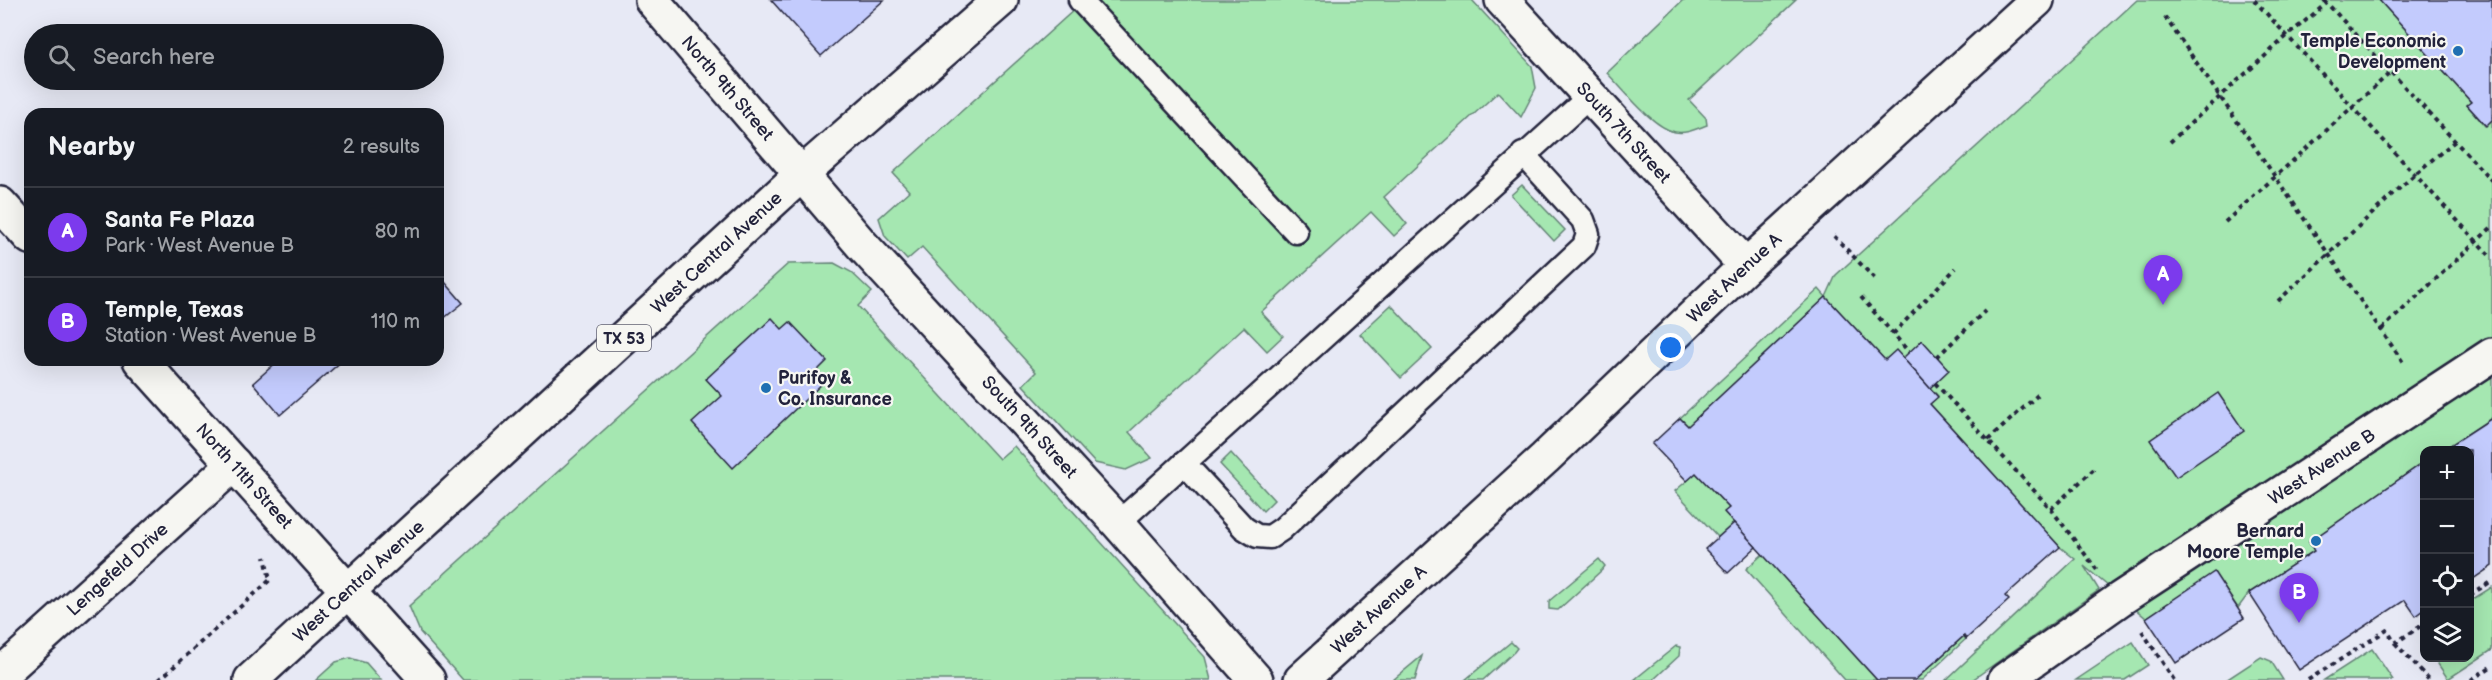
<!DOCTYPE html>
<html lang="en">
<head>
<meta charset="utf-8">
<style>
  :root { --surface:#171b24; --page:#20242c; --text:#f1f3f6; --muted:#9ea1a6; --line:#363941; --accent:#7c3aed }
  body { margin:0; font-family:"Balsamiq Sans",sans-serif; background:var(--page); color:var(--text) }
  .controls { position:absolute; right:18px; bottom:18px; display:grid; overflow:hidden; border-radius:12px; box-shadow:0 6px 24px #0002 }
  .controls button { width:54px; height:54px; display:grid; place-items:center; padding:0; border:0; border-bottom:2px solid var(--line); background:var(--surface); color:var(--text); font:30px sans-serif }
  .you { position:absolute; left:1671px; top:348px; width:21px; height:21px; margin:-15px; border:4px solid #fff; border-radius:50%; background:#1a73e8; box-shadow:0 0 0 9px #1a73e833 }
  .badge { display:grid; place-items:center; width:39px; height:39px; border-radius:50%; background:var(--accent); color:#fff; font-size:20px; font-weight:700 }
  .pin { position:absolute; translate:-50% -50px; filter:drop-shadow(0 2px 3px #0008) }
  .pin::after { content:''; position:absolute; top:32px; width:21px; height:18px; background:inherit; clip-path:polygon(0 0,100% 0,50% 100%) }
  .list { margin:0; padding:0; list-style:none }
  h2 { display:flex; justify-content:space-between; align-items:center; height:78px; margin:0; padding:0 24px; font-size:26px }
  h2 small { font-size:20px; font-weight:400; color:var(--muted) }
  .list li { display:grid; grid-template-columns:39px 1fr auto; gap:18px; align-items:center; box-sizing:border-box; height:90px; padding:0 24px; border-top:2px solid var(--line) }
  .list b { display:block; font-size:22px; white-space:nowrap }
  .list p { margin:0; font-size:20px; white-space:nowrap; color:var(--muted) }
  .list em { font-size:20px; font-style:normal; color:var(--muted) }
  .icon { flex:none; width:33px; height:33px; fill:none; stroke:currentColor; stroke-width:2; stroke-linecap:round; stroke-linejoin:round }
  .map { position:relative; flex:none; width:2492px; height:680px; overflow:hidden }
  .search { position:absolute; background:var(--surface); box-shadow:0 6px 24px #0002; left:24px; top:24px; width:420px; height:66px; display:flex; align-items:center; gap:15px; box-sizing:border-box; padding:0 21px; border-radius:33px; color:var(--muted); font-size:22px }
  .panel { position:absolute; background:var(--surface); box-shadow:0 6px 24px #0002; left:24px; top:108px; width:420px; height:258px; border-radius:18px }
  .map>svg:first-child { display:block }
</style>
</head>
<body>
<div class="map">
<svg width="2492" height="680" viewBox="0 0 2492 680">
  <rect width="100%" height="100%" fill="#e7e9f5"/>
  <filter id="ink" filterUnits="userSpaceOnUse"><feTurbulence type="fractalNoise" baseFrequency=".0167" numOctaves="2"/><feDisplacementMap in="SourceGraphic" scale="12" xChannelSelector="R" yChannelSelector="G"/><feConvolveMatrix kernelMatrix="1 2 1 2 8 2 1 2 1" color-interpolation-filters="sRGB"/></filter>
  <g filter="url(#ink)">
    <!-- green -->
    <g fill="#a5e7b1" stroke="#648476" stroke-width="1.5">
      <path d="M1085,0H1472L1532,66L1536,88L1521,117L1498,92L1384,197L1407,224L1394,236L1371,212L1261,312L1283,336L1267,351L1244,327L1129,432L1152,458L1126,470L1095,463L1023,385L1036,372L922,247L907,260L885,236L879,218L909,191L893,173Z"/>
      <path d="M1683,0H1796L1689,100L1706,118L1707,125C1696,129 1686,134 1675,132C1653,128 1623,89 1607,73Z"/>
      <path d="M2137,0H2379L2471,102L2467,105L2485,126L2492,120V418L2443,450H2424V462L2309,542L2314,551L2249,593L2238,608L2214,573L2146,618L2084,566L2099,590L1972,680H1946L2075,559L2060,547L1930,404L1938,396L1896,351L1885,360L1826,297L1688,426L1680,418L1819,289L1826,297L1836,275Z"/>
      <path d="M1522,185L1565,230L1554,241L1511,195Z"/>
      <path d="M834,263L851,272L872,292L858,306L999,459L1014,446L1205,657L1211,680H463L420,632L409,606L788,264Z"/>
      <path d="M1391,305L1432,349L1401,378L1360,334Z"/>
      <path d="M1231,453L1274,500L1263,511L1220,464Z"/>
      <path d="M1696,473L1729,508L1725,512L1734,523L1718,537L1675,491Z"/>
      <path d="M1763,554L1877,680H1845L1746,569Z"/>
      <path d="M1599,559L1605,566L1602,570L1558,610L1549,609V601Z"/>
      <path d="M2492,587V650L2448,679L2434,658H2470V601Z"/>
      <path d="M1964,636L1966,639L1922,680H1915Z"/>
      <path d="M1511,642L1517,648L1514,652L1483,680H1465Z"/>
      <path d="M2133,642L2148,665L2125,680H2076Z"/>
      <path d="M1676,646L1680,647L1679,656L1653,680H1634Z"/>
      <path d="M2372,649L2393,680H2324Z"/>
      <path d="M1422,656L1415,680H1393Z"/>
      <path d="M2261,657L2271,661L2283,680H2226Z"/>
      <path d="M350,658L366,663L381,680H316L336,662Z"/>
    </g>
    <!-- building -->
    <g fill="#c3cbfd" stroke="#22223b" stroke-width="1.5">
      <path d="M771,0H884L821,56Z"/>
      <path d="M2379,0H2492V120L2486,126L2467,105L2471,102Z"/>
      <path d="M438,274L463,303L438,323Z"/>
      <path d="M1826,297L1885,360L1896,350L1938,397L1930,404L2060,547L2005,596L2009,600L1966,639L1964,636L1915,680H1877L1734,523L1724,512L1729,508L1696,473L1687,481L1652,444L1680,418L1688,426Z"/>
      <path d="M772,318L782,329L790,322L827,361L817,371L826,380L733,468L692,423L722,396L706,379Z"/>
      <path d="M1922,340L1949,370L1930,388L1903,358Z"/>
      <path d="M279,360H343L280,415L253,383Z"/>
      <path d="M2218,393L2244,431L2176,477L2150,440Z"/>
      <path d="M2492,418V566L2470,581V450H2443Z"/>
      <path d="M2424,462V610L2416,616L2405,600L2299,670L2249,593L2314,551L2309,542Z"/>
      <path d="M1734,523L1756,547L1728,573L1705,549Z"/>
      <path d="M2214,572L2244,618L2176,663L2146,618Z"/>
    </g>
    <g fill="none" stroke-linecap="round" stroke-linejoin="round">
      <!-- service casing -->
      <g stroke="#22223b" stroke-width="27">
        <g id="service">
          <path d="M1080,0L1296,232"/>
          <path d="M1184,463L1244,528L1257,536L1270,537L1282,529L1584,246L1588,234L1583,220L1523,154"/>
          <path d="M1118,523L1589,97"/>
        </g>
      </g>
      <!-- minor casing -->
      <g stroke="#22223b" stroke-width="38">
        <g id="minor">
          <path id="s1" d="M652,0L862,245L1118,523L1256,680"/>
          <path id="s2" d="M1502,0L1746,266"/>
          <path d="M0,204L30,237"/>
          <path id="s3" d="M140,360L428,680"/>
          <path id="s4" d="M0,675L234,464"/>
          <path id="s5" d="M1301,680L1545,458L1746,266L2037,0"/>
          <path id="s6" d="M2005,680L2120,599L2492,355"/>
        </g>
      </g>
      <!-- primary casing -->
      <g stroke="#22223b" stroke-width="38">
        <g id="primary">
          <path id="s7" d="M251,680L803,173L1001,0"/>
        </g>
      </g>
      <!-- path -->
      <g stroke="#22223b" stroke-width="4" stroke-dasharray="4.5 4.5" stroke-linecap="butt">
        <path d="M2254,0L2492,258"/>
        <path d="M2324,0L2492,181"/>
        <path d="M2165,17L2405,365"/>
        <path d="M2170,142L2287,36L2327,3"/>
        <path d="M2225,222L2391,72"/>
        <path d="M1834,236L1877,281"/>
        <path d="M1861,297L1909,352"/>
        <path d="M2278,301L2415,174L2455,141"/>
        <path d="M2382,329L2492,227"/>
        <path d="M1893,334L1956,268"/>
        <path d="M1937,357L1985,311"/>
        <path d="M1935,383L2051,509L2097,570"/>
        <path d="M1988,440L2041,392"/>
        <path d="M2051,509L2094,469"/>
        <path d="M2470,595L2492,581"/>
        <path d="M2142,631L2174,680"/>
        <path d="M2395,643L2429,680"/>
        <path d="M159,680L270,580L265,557"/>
        <path d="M2308,680L2387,630L2395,643L2424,624"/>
        <path d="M2471,680L2492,666"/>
      </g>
      <!-- service -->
      <use href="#service" stroke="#f6f6f2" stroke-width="22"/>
      <!-- minor -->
      <use href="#minor" stroke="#f6f6f2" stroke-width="33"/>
      <!-- primary -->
      <use href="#primary" stroke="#f6f6f2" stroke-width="33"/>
    </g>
  </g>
  <!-- markers -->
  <g fill="#1f6fb2" stroke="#f6f6f2" stroke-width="2">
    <circle cx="2458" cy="51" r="6"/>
    <circle cx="766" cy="388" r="6"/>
    <circle cx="2316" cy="541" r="6"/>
  </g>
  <g text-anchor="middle" stroke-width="4.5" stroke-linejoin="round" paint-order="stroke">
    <!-- shield labels -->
    <rect fill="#f6f6f2" stroke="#626272" stroke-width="1.5" x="597" y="325" width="54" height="26" rx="4.5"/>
    <g font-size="16" font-weight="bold" fill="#22223b">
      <text x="624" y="344">TX 53</text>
    </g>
    <!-- poi labels -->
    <g font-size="18" font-weight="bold" fill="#22223b" stroke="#f6f6f2" text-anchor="end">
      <text x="2446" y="47">Temple Economic<tspan x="2446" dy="21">Development</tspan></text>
      <text x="778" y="384" text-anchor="start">Purifoy &amp;<tspan x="778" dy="21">Co. Insurance</tspan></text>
      <text x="2304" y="537">Bernard<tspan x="2304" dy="21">Moore Temple</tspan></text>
    </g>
    <!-- street labels -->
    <g font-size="18" fill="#22223b" stroke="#f6f6f2">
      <text dy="6" stroke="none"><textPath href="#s1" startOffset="116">North 9th Street</textPath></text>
      <text dy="6" stroke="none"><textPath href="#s2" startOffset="180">South 7th Street</textPath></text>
      <text dy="6" stroke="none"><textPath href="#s7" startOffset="632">West Central Avenue</textPath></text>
      <text dy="6" stroke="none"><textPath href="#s5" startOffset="591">West Avenue A</textPath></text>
      <text dy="6" stroke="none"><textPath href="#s1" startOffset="570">South 9th Street</textPath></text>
      <text dy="6" stroke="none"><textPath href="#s6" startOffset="382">West Avenue B</textPath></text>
      <text dy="6" stroke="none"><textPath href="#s3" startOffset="156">North 11th Street</textPath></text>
      <text dy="6" stroke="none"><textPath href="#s4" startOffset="158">Lengefeld Drive</textPath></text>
      <text dy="6" stroke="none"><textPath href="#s7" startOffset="146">West Central Avenue</textPath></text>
      <text dy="6" stroke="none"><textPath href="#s5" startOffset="105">West Avenue A</textPath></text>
    </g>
  </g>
</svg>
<div class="controls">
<button>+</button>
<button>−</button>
<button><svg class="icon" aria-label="locate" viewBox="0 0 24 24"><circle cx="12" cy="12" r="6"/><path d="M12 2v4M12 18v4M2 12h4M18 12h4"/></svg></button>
<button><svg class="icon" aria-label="layers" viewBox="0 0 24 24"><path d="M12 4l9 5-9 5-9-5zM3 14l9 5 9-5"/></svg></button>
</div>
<div class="you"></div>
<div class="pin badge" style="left:2163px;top:305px">A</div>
<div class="pin badge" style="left:2299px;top:623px">B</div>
<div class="search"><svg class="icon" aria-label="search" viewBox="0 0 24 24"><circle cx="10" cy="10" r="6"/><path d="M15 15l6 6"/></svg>Search here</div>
<section class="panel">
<h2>Nearby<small>2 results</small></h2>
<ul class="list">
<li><span class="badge">A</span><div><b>Santa Fe Plaza</b><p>Park · West Avenue B</p></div><em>80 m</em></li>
<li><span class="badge">B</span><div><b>Temple, Texas</b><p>Station · West Avenue B</p></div><em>110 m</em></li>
</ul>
</section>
</div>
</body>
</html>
